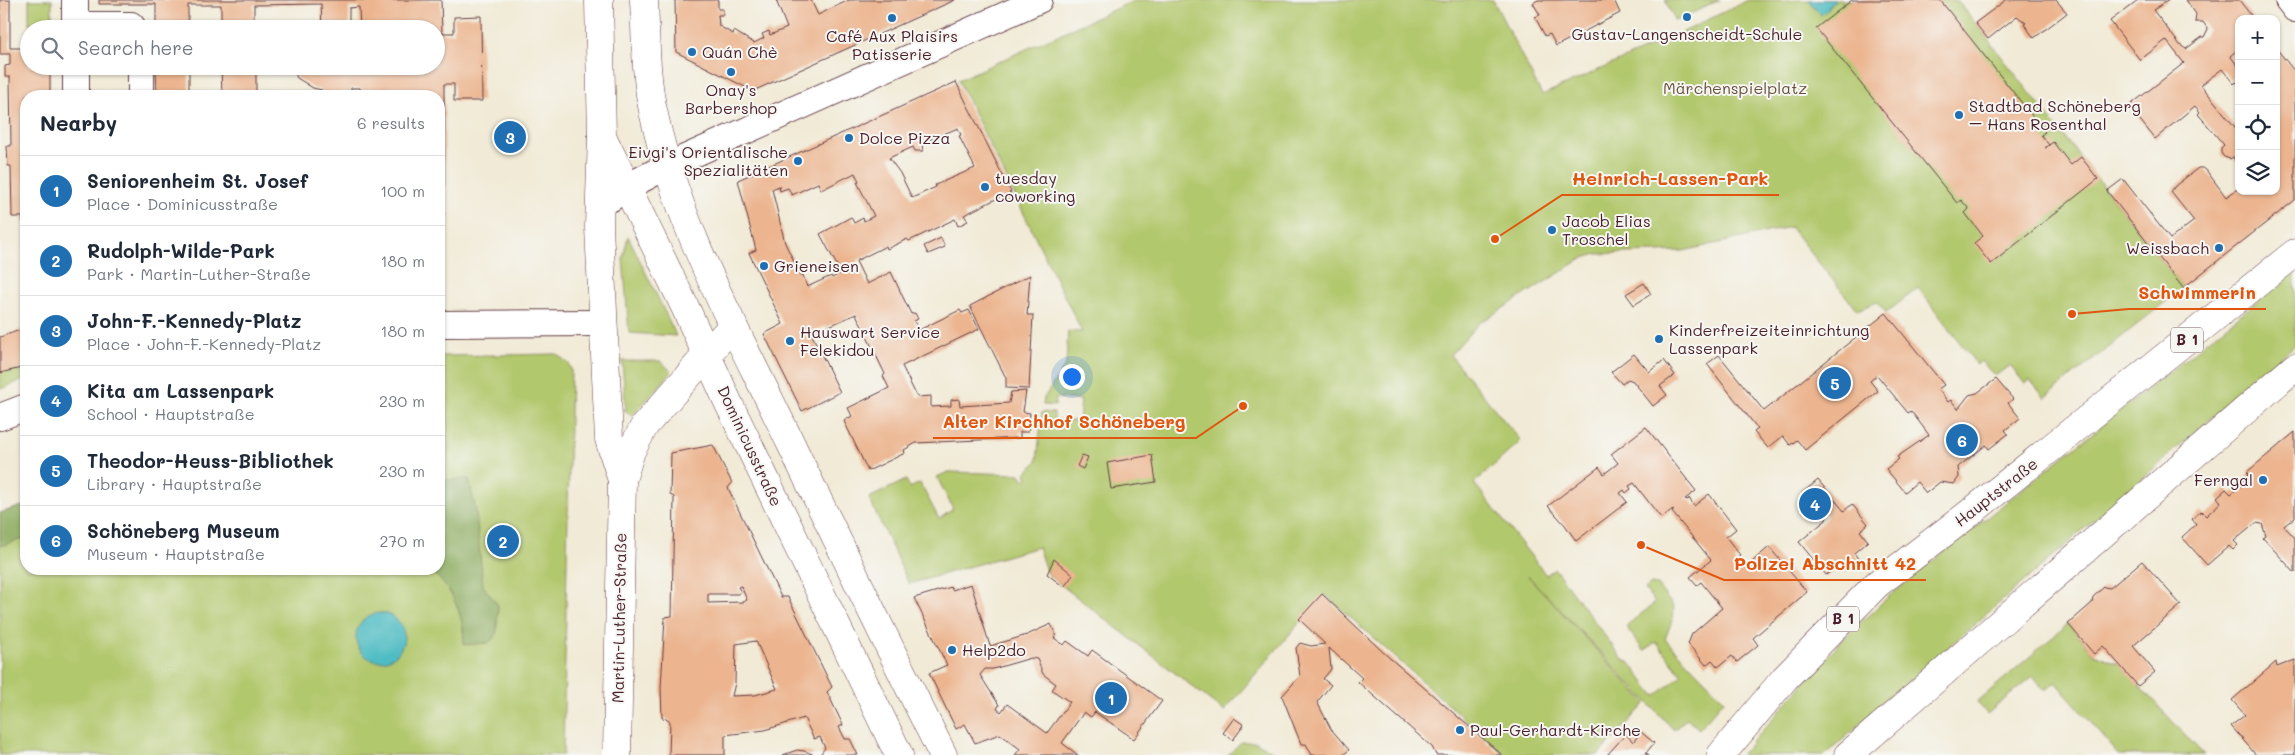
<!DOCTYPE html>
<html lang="en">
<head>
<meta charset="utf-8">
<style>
  :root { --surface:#fff; --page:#f6f6f7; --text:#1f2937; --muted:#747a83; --line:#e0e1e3; --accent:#1f6fb2 }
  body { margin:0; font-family:Mali,sans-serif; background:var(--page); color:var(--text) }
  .controls { position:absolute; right:15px; top:15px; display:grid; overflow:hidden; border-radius:10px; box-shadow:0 1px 4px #0004 }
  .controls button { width:45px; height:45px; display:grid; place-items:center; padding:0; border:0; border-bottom:1px solid var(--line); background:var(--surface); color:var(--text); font:25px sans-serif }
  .you { position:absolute; left:1071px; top:376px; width:18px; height:18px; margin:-12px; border:4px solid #fff; border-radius:50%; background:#1a73e8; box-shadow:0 0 0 8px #1a73e833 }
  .badge { display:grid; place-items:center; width:32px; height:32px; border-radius:50%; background:var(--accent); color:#fff; font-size:16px; font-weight:700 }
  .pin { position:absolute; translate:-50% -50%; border:2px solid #fff; box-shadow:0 1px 5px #0006 }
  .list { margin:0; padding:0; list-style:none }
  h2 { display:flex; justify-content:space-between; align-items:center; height:65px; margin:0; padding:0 20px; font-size:21px }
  h2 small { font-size:16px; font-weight:400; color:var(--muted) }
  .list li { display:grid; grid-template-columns:32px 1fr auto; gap:15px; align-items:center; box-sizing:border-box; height:70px; padding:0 20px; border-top:1px solid var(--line) }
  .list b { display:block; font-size:19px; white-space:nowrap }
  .list p { margin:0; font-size:16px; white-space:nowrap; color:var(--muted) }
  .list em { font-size:16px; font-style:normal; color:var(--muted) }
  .icon { flex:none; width:28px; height:28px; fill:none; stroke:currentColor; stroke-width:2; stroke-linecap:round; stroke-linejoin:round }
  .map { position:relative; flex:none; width:2295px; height:755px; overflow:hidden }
  .search { position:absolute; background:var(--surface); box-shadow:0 1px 4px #0004; left:20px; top:20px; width:425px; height:55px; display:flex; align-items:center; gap:12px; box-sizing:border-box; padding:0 18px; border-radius:28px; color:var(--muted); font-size:19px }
  .panel { position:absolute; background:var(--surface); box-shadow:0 1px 4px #0004; left:20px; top:90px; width:425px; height:485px; border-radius:20px }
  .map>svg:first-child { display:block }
</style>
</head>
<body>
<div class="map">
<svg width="2295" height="755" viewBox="0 0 2295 755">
  <rect width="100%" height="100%" fill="#f6f6f2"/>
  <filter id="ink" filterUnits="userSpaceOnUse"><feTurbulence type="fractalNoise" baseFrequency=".02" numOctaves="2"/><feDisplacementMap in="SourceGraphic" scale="10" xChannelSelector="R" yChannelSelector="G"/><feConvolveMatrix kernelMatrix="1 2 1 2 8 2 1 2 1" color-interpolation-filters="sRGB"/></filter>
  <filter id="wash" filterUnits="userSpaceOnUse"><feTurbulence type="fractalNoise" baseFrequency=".0096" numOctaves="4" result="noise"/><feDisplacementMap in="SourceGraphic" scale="20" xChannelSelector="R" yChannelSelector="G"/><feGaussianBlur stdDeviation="1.12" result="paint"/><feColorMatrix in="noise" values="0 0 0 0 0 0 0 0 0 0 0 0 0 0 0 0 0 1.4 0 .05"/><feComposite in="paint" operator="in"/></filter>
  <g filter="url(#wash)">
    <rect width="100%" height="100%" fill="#f1ead6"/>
    <!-- green -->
    <g fill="#b2c86d" stroke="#7e744c" fill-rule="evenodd">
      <rect x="29" y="0" width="23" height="24"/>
      <path d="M1135,0H1493L1542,95L1673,37L1748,0H1957L2183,288L2045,398L2030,380L2025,384L2010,365L1995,376L1981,361L1977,365L1918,288L1886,313L1877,302L1857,310L1790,227L1683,251L1597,254L1583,258L1478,324L1450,355L1521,441L1474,483L1546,575L1555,569L1623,660L1629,662L1655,696L1682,675L1656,642L1644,651L1629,631L1627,625L1655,603L1645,589L1651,584L1657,585L1674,607L1673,618L1665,639L1724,700L1699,729L1687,718L1674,730L1528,576L1646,703L1598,755H1505L1324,594L1224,711L1047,574L1038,547L909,584L869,498L906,480L910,488L920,483L939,519L953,509L937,477L948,472L1020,474L1024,480L1028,479L1026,473L1037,461L1042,412L1054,413V420L1079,421L1081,400L1056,398L1055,406L1043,405L1044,398L1066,364L1068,331L1082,332L958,80Z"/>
      <path d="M1665,0H1720L1675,21Z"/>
      <path d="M628,236L673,329L676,336L629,333L623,258Z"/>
      <path d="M2295,271V345L1825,755H1741L1841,641L1888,597Z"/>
      <path d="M557,354L569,364L571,370L563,755H0V513L26,505V569H439V356ZM382,613C417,622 404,668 369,658L367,617Z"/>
      <path d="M622,361H661L672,372L632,416L626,412Z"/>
      <path d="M26,367V379L0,389V373L15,368L17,371Z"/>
      <path d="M2068,624L2094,654L2119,664L2204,755H2119L2056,682L2045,690L2033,676L1987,714L1977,702Z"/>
      <path d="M1241,742H1256L1279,755H1228Z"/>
    </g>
    <!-- forest -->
    <g fill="#8dac60" stroke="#6c6646">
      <path d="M469,479L476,511L483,586L498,605L497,630L494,638L488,643L464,645C464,614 452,587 428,569H439V480Z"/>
      <path d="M26,505V538L0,546V513Z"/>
    </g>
    <!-- water -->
    <g fill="#4dbcc3" stroke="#4c6e77">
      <path d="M1809,0H1834L1835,2L1829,5V8L1821,15Z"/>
      <circle cx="380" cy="637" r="24"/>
    </g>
    <g id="blocks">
      <!-- building -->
      <g fill="#ecb590" fill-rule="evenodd">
        <path d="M0,0H10V48H29V66H50V96H26V222H23V217H12L11,166H8L7,146H11L10,77H5V66L10,65V54H0Z"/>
        <path d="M99,0H441L442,33H454V17L481,16L482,101H454V84H444V215H439V96H360V88H351V96H322V90L313,88L297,78L292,66H436V29H360L359,7L349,8V29H322L321,4L254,5V29H221V5H188V29H156V4H99Z"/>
        <path d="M675,0H718V9H723V15H718L719,26L733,34L734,31L754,43L764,38L762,34L769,31L770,35L787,28L776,0H811L818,15L849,0H955L753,91L676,52Z"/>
        <path d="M1538,0H1614L1620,13L1556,46L1550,34L1545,36L1535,17L1540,15L1533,3Z"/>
        <path d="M1852,0H1940L2045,132L2041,135L2049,145L2045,148L2053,142L2071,165L2081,157L2098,179L1991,264L1974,243L1983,236L1965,213L1969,209L1961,200L1957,203L1816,28Z"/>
        <path d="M2006,0H2056L2067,13L2034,38L2024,24L2026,23L2017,16L1988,39L1975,23Z"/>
        <path d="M2138,0H2169L2153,10L2180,45L2186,49L2202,37H2204L2208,29L2203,22H2195L2196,14L2186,0H2239L2254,19H2239V55L2236,51L2230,56L2239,67V85L2236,82L2234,84L2222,69L2201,85L2239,132V165L2233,157L2230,159L2224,157L2221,153V148L2224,145L2198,114L2200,112L2195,106L2155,139L2129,106L2184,63L2166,40L2140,60L2110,21Z"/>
        <path d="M2276,48L2295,72V200L2183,288L2107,191L2123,179L2170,239L2194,221L2171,192L2175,186L2198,168H2203L2206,170L2226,197L2239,188V191H2276V154L2279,151L2276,147Z"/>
        <path d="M156,66H189V96H157Z"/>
        <path d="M221,66H256V96H222Z"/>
        <path d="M956,82L1011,192L1009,193L1012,198L1005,202L1002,196L964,215L968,221L958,226L955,219L909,241L907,239L887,249L886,246L856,261L867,284L891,272L911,314L915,313L918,319L914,321L919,330L960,310L962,313L969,310L979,329L902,366L917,397L931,396V407L951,406V400L959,399L960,406L1009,403L1011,392L1026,391L1023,412L1030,413L1028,432H1020V438L916,443L904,450L905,453L868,471L844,421L852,416L848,408L889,388L883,376L885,374L856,314L827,327L826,326L811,333L840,392L802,411L764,334L783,324L749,253L756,250L738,180ZM958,128L961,135L959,136L975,168L935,185L936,187L912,198L900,173L889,158L913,147L915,151H923L922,143ZM855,173L859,181L857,182L874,216L864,221L863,218L854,223L851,217L820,234L841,273L832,278L831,276L807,287L803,275L801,276L785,243L772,189L779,186L780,191L788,188L792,195L818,183L821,190Z"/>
        <path d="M941,238L945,247L928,254L924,246Z"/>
        <path d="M1030,275L1027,315H1033L1029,389L1006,388V378L970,306Z"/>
        <path d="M1644,283L1651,294L1634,305L1626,294Z"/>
        <path d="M1886,313L1944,385L1938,389L1948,402L1951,400L1958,409L1969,395L1977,393L1996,379L2013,399L2008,403L2020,418L2005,430L2008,434L1989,449L1986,445L1958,467L1959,477L1954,484L1940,482L1926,493L1917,482L1905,492L1886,469L1899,459L1897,457L1929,435L1911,411L1908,413L1877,375L1870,381L1878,391L1805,450L1797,440L1790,445L1783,436L1768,448L1754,432L1758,429L1707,364L1719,355L1764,411Z"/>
        <path d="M26,328V367L0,373V337Z"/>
        <path d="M1634,354L1649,372L1664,360L1675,375L1660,386L1667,395L1653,406L1633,381L1628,379L1622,384L1611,372Z"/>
        <path d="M1646,427L1696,491L1685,499L1688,500L1689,498L1694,506L1709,494L1736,529L1726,537L1740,555L1734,561L1737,566L1746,567L1769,547L1807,592L1753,638L1758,645L1737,662L1732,656L1718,667L1712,660L1706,665L1688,644L1692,634L1722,608L1701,582L1697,585L1690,577L1711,560L1672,512L1674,510L1673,509L1661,518L1634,483L1629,486L1631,489L1626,493L1624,490L1620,493L1627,502L1576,541L1565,525L1548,506L1599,467L1604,474L1618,463L1611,454Z"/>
        <path d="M2295,432V517L2284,526L2295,538V573L2263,538L2266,536L2262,524L2256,523L2234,541L2238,545L2233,550L2229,546L2207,565L2182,537L2196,524L2192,519L2201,511L2206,516L2221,502L2217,497L2226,489L2231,494L2245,482L2243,480L2249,474L2247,472Z"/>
        <path d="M713,445L732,483L728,488L781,597H788L832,687L827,692L843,725L839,727L845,739H850L858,755H822L821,753L825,748L820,737L814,739L804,718L765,730L725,735V755H669L670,722L668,719L662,718L661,688L665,617L672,616L674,497L670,495L671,453ZM741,586L747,600L743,602L708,603V594H738L741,592L738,587ZM756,641L777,689L755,695L732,696L735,683L736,644Z"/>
        <path d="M1082,455L1088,457L1083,469L1077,466Z"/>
        <path d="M1152,455L1156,482L1111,489L1107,463Z"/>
        <path d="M1818,480L1844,511L1852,504L1868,524L1860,531L1868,541L1854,553L1859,560L1846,571L1841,564L1826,575L1799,542L1826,520L1827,515L1821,509L1817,511L1802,493Z"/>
        <path d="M1054,559L1073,575L1064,587L1047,574Z"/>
        <path d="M2142,561L2181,605L2133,646L2155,672L2138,686L2103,646L2094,654L2068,624L2092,603L2093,597L2104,587L2110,588Z"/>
        <path d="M971,584L990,646L1027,635L1051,624L1056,635L1054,638L1064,645L1067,641L1088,656L1092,650L1162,701L1134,739L1095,712L1091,717L1084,712L1062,743L1078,755H1015L1020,749L1000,734L975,743L965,724L956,729L929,673L947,665L914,598L951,587L952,590ZM1031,658L1037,659L1043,674L1056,684L1052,690L1070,702L1047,733L1007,704L1001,712L997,709L999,705L980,675L985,669H993Z"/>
        <path d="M1322,594L1384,653L1502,755H1436L1432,747L1358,682L1362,678L1329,648L1331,669L1323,679L1331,685L1317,702L1331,729L1349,750L1343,755H1312L1306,744H1301L1282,696L1300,676L1296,648L1300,643L1311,646L1325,644L1299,619Z"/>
        <path d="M2295,660V755H2256L2231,726L2245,715L2232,700L2276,662L2277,667Z"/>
        <path d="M1234,718L1244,725L1233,740L1223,733Z"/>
        <path d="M1641,732L1654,743L1646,753L1649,755H1607L1626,734L1633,742Z"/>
        <path d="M797,750L804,751L815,755H783Z"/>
      </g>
    </g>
  </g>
  <g filter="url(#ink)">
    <use href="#blocks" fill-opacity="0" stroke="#633d45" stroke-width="1"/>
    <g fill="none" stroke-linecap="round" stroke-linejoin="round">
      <!-- street casing -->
      <g stroke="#633d45" stroke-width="28">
        <g id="street">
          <path d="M75,0V29"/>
          <path d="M2288,0L2295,9"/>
          <path d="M75,25H131L134,29"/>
          <path d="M76,66V96"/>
          <path d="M141,66V96"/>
          <path d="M610,199L627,187L667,166L1039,0"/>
          <path d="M439,324L604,323"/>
          <path d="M0,417L26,407"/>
        </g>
      </g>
      <!-- secondary casing -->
      <g stroke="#633d45" stroke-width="29">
        <g id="secondary">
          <path d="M602,136L599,227L609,439L622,480"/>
          <path d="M617,755L622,480L631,451L645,425L733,325"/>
        </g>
      </g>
      <!-- primary casing -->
      <g stroke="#633d45" stroke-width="29">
        <g id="primary">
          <path d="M599,0L602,136L686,309L728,402L899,755"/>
          <path d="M644,0C646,38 645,77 654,115C679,231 740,337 791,444C841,548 891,652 943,755"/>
          <path d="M1721,755L1785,678L1877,584L1966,516L2295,253"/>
          <path d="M1848,755L2295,367"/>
        </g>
      </g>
      <!-- street -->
      <use href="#street" stroke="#fff" stroke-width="26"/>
      <!-- secondary -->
      <use href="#secondary" stroke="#fff" stroke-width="28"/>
      <!-- primary -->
      <use href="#primary" stroke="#fff" stroke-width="28"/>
    </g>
  </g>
  <!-- markers -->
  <g fill="#1f6fb2" stroke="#f6f6f2" stroke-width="2">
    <circle cx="1687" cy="17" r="5"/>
    <circle cx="892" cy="18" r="5"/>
    <circle cx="692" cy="52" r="5"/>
    <circle cx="731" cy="72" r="5"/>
    <circle cx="1959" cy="115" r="5"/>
    <circle cx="849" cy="138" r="5"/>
    <circle cx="798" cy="161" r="5"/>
    <circle cx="985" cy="187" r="5"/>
    <circle cx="1552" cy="230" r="5"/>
    <circle cx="2219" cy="248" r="5"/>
    <circle cx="764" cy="266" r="5"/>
    <circle cx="1659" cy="339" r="5"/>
    <circle cx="790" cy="341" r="5"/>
    <circle cx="2263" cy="480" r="5"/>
    <circle cx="952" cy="650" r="5"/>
    <circle cx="1460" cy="730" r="5"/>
  </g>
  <g text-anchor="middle" stroke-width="4" stroke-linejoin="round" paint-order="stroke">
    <!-- shield labels -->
    <g fill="#f6f6f2" stroke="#7e6067" stroke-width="1">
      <rect x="2171" y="327.5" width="32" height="25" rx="4"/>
      <rect x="1827" y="606.5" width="32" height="25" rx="4"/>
    </g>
    <g font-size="15" font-weight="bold" fill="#4a1f2b">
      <text x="2187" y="345">B 1</text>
      <text x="1843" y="624">B 1</text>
    </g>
    <!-- poi labels -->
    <g font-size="16" fill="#4a1f2b" stroke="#f6f6f2" text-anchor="start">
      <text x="1687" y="40" text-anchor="middle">Gustav-Langenscheidt-Schule</text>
      <text x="892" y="42" text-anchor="middle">Café Aux Plaisirs<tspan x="892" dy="18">Patisserie</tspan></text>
      <text x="702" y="58">Quán Chè</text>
      <text x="731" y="96" text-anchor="middle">Onay's<tspan x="731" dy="18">Barbershop</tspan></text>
      <text x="1969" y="112">Stadtbad Schöneberg<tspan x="1969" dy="18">– Hans Rosenthal</tspan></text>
      <text x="859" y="144">Dolce Pizza</text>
      <text x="788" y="158" text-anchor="end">Eivgi's Orientalische<tspan x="788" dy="18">Spezialitäten</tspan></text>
      <text x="995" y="184">tuesday<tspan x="995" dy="18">coworking</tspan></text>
      <text x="1562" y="227">Jacob Elias<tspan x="1562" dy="18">Troschel</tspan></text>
      <text x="2209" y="254" text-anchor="end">Weissbach</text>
      <text x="774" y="272">Grieneisen</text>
      <text x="1669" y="336">Kinderfreizeiteinrichtung<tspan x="1669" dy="18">Lassenpark</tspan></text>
      <text x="800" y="338">Hauswart Service<tspan x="800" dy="18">Felekidou</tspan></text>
      <text x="2253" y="486" text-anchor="end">Ferngal</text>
      <text x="962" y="656">Help2do</text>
      <text x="1470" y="736">Paul-Gerhardt-Kirche</text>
    </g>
    <!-- park labels -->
    <g font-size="16" fill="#69523f" stroke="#f6f6f2">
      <text x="1735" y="94">Märchenspielplatz</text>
    </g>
    <!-- street labels -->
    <g font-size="16" fill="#4a1f2b" stroke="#f6f6f2">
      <text transform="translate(750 446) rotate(65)" y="6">Dominicusstraße</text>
      <text transform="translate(1996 492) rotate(-38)" y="6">Hauptstraße</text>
      <text transform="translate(619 618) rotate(-89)" y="6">Martin-Luther-Straße</text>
    </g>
  </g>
  <!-- callouts -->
  <path fill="none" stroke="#e0560e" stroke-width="2" d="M1495 239L1562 195H1779M2072 314L2129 309H2266M1243 406L1196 438H933M1641 545L1724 580H1926"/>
  <g fill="#e0560e" stroke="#f6f6f2" stroke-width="2">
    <circle cx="1495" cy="239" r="5"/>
    <circle cx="2072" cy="314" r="5"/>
    <circle cx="1243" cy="406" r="5"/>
    <circle cx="1641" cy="545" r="5"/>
  </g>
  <g font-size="18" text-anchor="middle" font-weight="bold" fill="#e0560e" stroke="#f6f6f2" stroke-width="4" stroke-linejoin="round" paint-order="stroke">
    <text x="1670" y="185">Heinrich-Lassen-Park</text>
    <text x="2197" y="299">Schwimmerin</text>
    <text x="1064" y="428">Alter Kirchhof Schöneberg</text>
    <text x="1825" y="570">Polizei Abschnitt 42</text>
  </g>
</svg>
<div class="controls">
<button>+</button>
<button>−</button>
<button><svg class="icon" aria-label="locate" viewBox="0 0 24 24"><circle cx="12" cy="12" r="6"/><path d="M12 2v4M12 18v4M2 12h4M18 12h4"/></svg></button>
<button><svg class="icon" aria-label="layers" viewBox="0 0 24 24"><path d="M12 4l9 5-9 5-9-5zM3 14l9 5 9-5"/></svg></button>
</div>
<div class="you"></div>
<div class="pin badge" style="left:1111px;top:698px">1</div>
<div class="pin badge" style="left:503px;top:541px">2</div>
<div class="pin badge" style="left:510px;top:137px">3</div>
<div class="pin badge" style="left:1815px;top:504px">4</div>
<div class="pin badge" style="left:1835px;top:383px">5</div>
<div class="pin badge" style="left:1962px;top:440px">6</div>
<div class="search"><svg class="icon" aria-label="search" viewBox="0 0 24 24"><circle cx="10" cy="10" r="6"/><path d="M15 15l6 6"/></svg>Search here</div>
<section class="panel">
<h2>Nearby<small>6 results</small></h2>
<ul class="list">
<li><span class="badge">1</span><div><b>Seniorenheim St. Josef</b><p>Place · Dominicusstraße</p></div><em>100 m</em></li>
<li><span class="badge">2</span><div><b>Rudolph-Wilde-Park</b><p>Park · Martin-Luther-Straße</p></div><em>180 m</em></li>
<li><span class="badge">3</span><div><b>John-F.-Kennedy-Platz</b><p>Place · John-F.-Kennedy-Platz</p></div><em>180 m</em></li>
<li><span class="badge">4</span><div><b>Kita am Lassenpark</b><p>School · Hauptstraße</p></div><em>230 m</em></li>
<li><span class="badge">5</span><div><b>Theodor-Heuss-Bibliothek</b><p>Library · Hauptstraße</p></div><em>230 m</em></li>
<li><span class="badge">6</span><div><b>Schöneberg Museum</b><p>Museum · Hauptstraße</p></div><em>270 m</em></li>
</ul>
</section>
</div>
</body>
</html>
